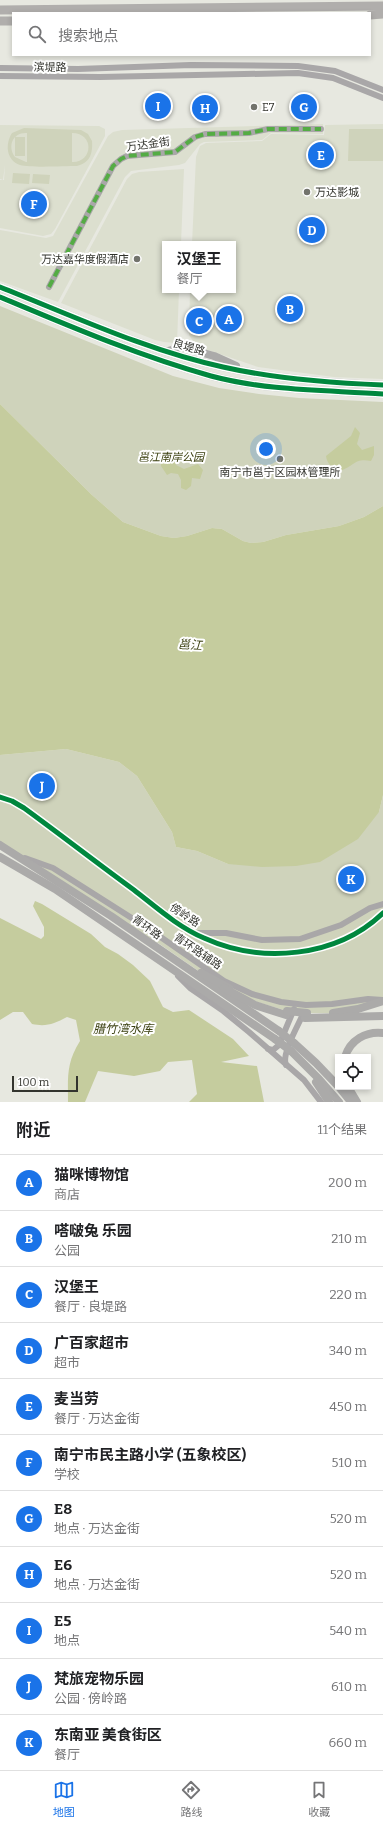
<!DOCTYPE html>
<html lang="zh">
<head>
<meta charset="utf-8">
<style>
  :root { --surface:#fff; --page:#f6f6f6; --text:#202124; --muted:#757577; --line:#e0e0e0; --accent:#1a73e8 }
  body { margin:0; font-family:Bitter,"Noto Sans SC",serif; background:var(--page); color:var(--text) }
  .controls { position:absolute; right:12px; bottom:12px; display:grid; overflow:hidden; border-radius:0px; box-shadow:0 2px 6px #0003 }
  .controls button { width:36px; height:36px; display:grid; place-items:center; padding:0; border:0; border-bottom:1px solid var(--line); background:var(--surface); color:var(--text); font:20px sans-serif }
  .scale { position:absolute; left:12px; bottom:10px; width:66px; box-sizing:border-box; padding-left:4px; border:2px solid #33342e; border-top:0; font-size:11px; line-height:14px; white-space:nowrap; color:#33342e; -webkit-text-stroke:3px #fff; paint-order:stroke }
  .you { position:absolute; left:266px; top:449px; width:14px; height:14px; margin:-10px; border:3px solid #fff; border-radius:50%; background:#1a73e8; box-shadow:0 0 0 6px #1a73e833 }
  .badge { display:grid; place-items:center; width:26px; height:26px; border-radius:50%; background:var(--accent); color:#fff; font-size:13px; font-weight:700 }
  .pin { position:absolute; translate:-50% -50%; border:2px solid #fff; box-shadow:0 1px 4px #0006 }
  .popup { position:absolute; left:162px; top:241px; width:74px; height:52px; box-sizing:border-box; display:grid; place-content:center; border-radius:0px; background:var(--surface); filter:drop-shadow(0 1px 3px #0005); font-size:13px; white-space:nowrap; color:var(--muted) }
  .popup b { font-size:15px; color:var(--text) }
  .popup::after { content:''; position:absolute; left:50%; top:100%; margin-left:-8px; border:8px solid transparent; border-top-color:var(--surface) }
  .list { margin:0; padding:0; list-style:none }
  h2 { display:flex; justify-content:space-between; align-items:center; height:52px; margin:0; padding:0 16px; font-size:17px }
  h2 small { font-size:13px; font-weight:400; color:var(--muted) }
  .list li { display:grid; grid-template-columns:26px 1fr auto; gap:12px; align-items:center; box-sizing:border-box; height:56px; padding:0 16px; border-top:1px solid var(--line) }
  .list b { display:block; font-size:15px; white-space:nowrap }
  .list p { margin:0; font-size:13px; white-space:nowrap; color:var(--muted) }
  .list em { font-size:13px; font-style:normal; color:var(--muted) }
  .icon { flex:none; width:22px; height:22px; fill:none; stroke:currentColor; stroke-width:2; stroke-linecap:round; stroke-linejoin:round }
  .map { position:relative; flex:none; width:383px; height:1102px; overflow:hidden }
  .search { position:absolute; background:var(--surface); box-shadow:0 2px 6px #0003; left:12px; right:12px; top:12px; height:44px; display:flex; align-items:center; gap:10px; box-sizing:border-box; padding:0 14px; border-radius:0px; color:var(--muted); font-size:15px }
  .sheet { height:668px; background:var(--surface) }
  nav { display:flex; justify-content:space-around; align-items:center; box-sizing:border-box; height:56px; border-top:1px solid var(--line); background:var(--surface); font-size:11px; color:var(--muted) }
  nav a { display:grid; justify-items:center; gap:2px }
  nav .on { color:var(--accent) }
  .map>svg:first-child { display:block }
</style>
</head>
<body>
<div class="map">
<svg width="383" height="1102" viewBox="0 0 383 1102">
  <rect width="100%" height="100%" fill="#e7e8e0"/>
  <!-- built -->
  <g fill="#dcdfcf">
    <path d="M323,124V134L271,133L262,140L204,142L200,144L185,163L179,165L131,171L125,177L58,302L0,281V230L46,238L53,236L108,136L113,132L122,130Z"/>
    <path d="M383,124V379L334,377L258,367L199,347L195,344L189,335L190,290H233V244H192L196,157L200,146L206,143L262,141L271,134L324,135L325,125Z"/>
    <path d="M0,125L99,126L105,129V136L55,229L51,234L43,236L0,228V180H4L5,165L1,164L5,165L3,180L0,179Z"/>
    <path d="M184,169L181,244H165V290H179L177,343L164,342L155,340L61,303L127,179L132,174L139,172Z"/>
  </g>
  <!-- green -->
  <g fill="#cfd3bb" fill-rule="evenodd">
    <path d="M24,128L81,130L88,134L92,141C93,153 90,163 77,166C64,166 31,168 20,165C6,160 5,144 12,133ZM27,133V162H26L15,157C7,146 13,132 27,133ZM72,133C95,133 93,163 72,162Z"/>
    <path d="M349,129H383V161H348Z"/>
    <rect x="15" y="137" width="10" height="19"/>
    <path d="M13,173L30,174L29,184L12,183Z"/>
    <path d="M33,174L50,175L49,184L32,183Z"/>
    <path d="M0,306L173,376L219,388L259,394L299,398L383,402V506L364,517L339,526L286,535L263,542L251,543L243,541L222,529L212,528L187,536L174,538L161,536L123,522L92,495L0,404Z"/>
    <path d="M66,749L119,762L137,776L172,832L176,847L197,851L228,864L379,812L383,795V1001L333,1013H307L287,1011L254,1001L200,972L158,943L135,933L0,845V755Z"/>
  </g>
  <!-- water -->
  <g fill="#c5cc9e">
    <path d="M0,404L92,495L123,522L161,536L174,538L187,536L212,528L222,529L243,541L251,543L263,542L286,535L339,526L364,517L383,506V795L379,812L358,839L320,862L296,866L262,867L228,864L197,851L176,847L172,832L137,776L119,762L66,749L0,755Z"/>
    <path d="M355,427L360,433L357,444L362,450L374,446V455L371,461C354,458 355,466 340,471C333,467 327,465 326,456L351,436Z"/>
    <path d="M167,452L174,455L176,465L184,469L198,464L203,470L200,479L192,478L191,486L186,490L181,488V480L178,474L171,473L167,475L161,466V456Z"/>
    <path d="M35,901L42,904L91,934L105,947L118,954L133,965L150,981L163,1007L173,1012L189,1010L233,1039L249,1056L221,1062L257,1066L264,1102H189L197,1094L192,1060L168,1062L160,1071L134,1076L98,1071L85,1102H68C68,1078 66,1063 80,1041L76,1020L67,1017C54,1024 46,1027 32,1024L23,1012H13L0,1020V918L41,939L44,936V927L33,906Z"/>
  </g>
  <g fill="none" stroke-linecap="round" stroke-linejoin="round">
    <!-- minor -->
    <g stroke="#a9a7a8" stroke-width="6">
      <path d="M0,68L78,69L191,65L298,66L335,71L383,90"/>
      <path d="M0,76L100,77L298,73L333,78L383,98"/>
      <path d="M49,287L113,166L121,159L127,156L175,152L195,137L205,134L249,133L268,129H321"/>
      <path d="M0,797L12,801L24,808C61,835 97,863 134,890C156,907 178,927 204,938C261,964 336,958 383,913"/>
      <path d="M25,858L53,868L149,929L224,981L252,994L281,1002L306,1005L332,1004L368,999L383,1000"/>
      <path d="M198,933H226L262,940L300,939L341,925L370,908L383,904"/>
      <path d="M178,976L190,988L222,1010L249,1032L304,1080L321,1102"/>
      <path d="M268,1049L273,1050L279,1045L294,1009"/>
      <path d="M286,1065C281,1054 299,1024 304,1012"/>
    </g>
    <!-- major -->
    <g stroke="#abaaa9" stroke-width="8">
      <path d="M0,287C71,315 148,351 223,367C276,379 329,383 383,385"/>
      <path d="M0,297C69,326 139,356 211,376C267,391 326,390 383,394"/>
      <path d="M168,351L182,347L214,356L236,366"/>
      <path d="M0,845L111,916L279,1031"/>
      <path d="M0,857L55,889L275,1039"/>
      <path d="M201,973L229,988"/>
      <path d="M224,988L255,1005L286,1015"/>
      <path d="M333,1013L358,1009L383,1001"/>
      <path d="M305,1018L383,1016"/>
      <path d="M294,1043L316,1063L338,1086"/>
      <path d="M291,1051L319,1079L339,1102"/>
      <path d="M345,1057C350,1040 366,1031 383,1033"/>
      <path d="M316,1082L329,1102"/>
      <path d="M339,1087L351,1102"/>
      <path d="M348,1087L357,1102"/>
    </g>
    <!-- highway -->
    <g stroke="#b0aeac" stroke-width="9">
      <path d="M0,10L383,6"/>
      <path d="M370,15L383,14"/>
      <path d="M0,21H13"/>
    </g>
    <!-- major-bridge -->
    <g stroke="#abaaa9" stroke-width="8">
      <path d="M287,1011L307,1013"/>
      <path d="M279,1031L294,1043"/>
      <path d="M275,1039L291,1051"/>
    </g>
    <!-- quiet -->
    <path stroke="#54ac44" stroke-width="4" stroke-dasharray="8 4" stroke-linecap="butt" d="M49,287L113,166L121,159L127,156L175,152L195,137L205,134L249,133L268,129H321"/>
    <!-- cycleway casing -->
    <g stroke="#fff" stroke-width="8">
      <g id="cycleway">
        <path d="M0,287C71,315 148,351 223,367C276,379 329,383 383,385"/>
        <path d="M0,297C69,326 139,356 211,376C267,391 326,390 383,394"/>
        <path d="M0,797L12,801L24,808C61,835 97,863 134,890C156,907 178,927 204,938C261,964 336,958 383,913"/>
      </g>
    </g>
    <!-- cycleway -->
    <use href="#cycleway" stroke="#00873e" stroke-width="5"/>
  </g>
  <!-- markers -->
  <g fill="#72736c" stroke="#fff" stroke-width="1.5">
    <circle cx="254" cy="107" r="4"/>
    <circle cx="307" cy="192" r="4"/>
    <circle cx="137" cy="259" r="4"/>
    <circle cx="280" cy="459" r="4"/>
  </g>
  <g text-anchor="middle" stroke-width="4" stroke-linejoin="round" paint-order="stroke">
    <!-- street labels -->
    <g font-size="11" fill="#33342e" stroke="#fff">
      <text transform="translate(50 67) rotate(1)" y="4">滨堤路</text>
      <text transform="translate(148 144) rotate(-8)" y="4">万达金街</text>
      <text transform="translate(189 347) rotate(16)" y="4">良堤路</text>
      <text transform="translate(185 915) rotate(33)" y="4">傍岭路</text>
      <text transform="translate(147 927) rotate(35)" y="4">青环路</text>
      <text transform="translate(198 951) rotate(34)" y="4">青环路辅路</text>
    </g>
    <!-- poi labels -->
    <g font-size="11" fill="#33342e" stroke="#fff" text-anchor="start">
      <text x="262" y="111">E7</text>
      <text x="315" y="196">万达影城</text>
      <text x="129" y="263" text-anchor="end">万达嘉华度假酒店</text>
      <text x="280" y="476" text-anchor="middle">南宁市邕宁区园林管理所</text>
    </g>
    <!-- park labels -->
    <g font-size="11" font-style="italic" fill="#393e0d" stroke="#fff">
      <text x="171" y="461">邕江南岸公园</text>
    </g>
    <!-- water labels -->
    <g font-size="12" font-style="italic" fill="#3c4112" stroke="#fff">
      <text transform="translate(190 645) rotate(3)" y="4">邕江</text>
      <text x="123" y="1033">腊竹湾水库</text>
    </g>
  </g>
</svg>
<div class="controls">
<button><svg class="icon" aria-label="locate" viewBox="0 0 24 24"><circle cx="12" cy="12" r="6"/><path d="M12 2v4M12 18v4M2 12h4M18 12h4"/></svg></button>
</div>
<div class="scale">100 m</div>
<div class="you"></div>
<div class="pin badge" style="left:229px;top:319px">A</div>
<div class="pin badge" style="left:290px;top:309px">B</div>
<div class="pin badge" style="left:199px;top:321px">C</div>
<div class="popup"><b>汉堡王</b>餐厅</div>
<div class="pin badge" style="left:312px;top:230px">D</div>
<div class="pin badge" style="left:321px;top:155px">E</div>
<div class="pin badge" style="left:34px;top:204px">F</div>
<div class="pin badge" style="left:304px;top:107px">G</div>
<div class="pin badge" style="left:205px;top:108px">H</div>
<div class="pin badge" style="left:158px;top:106px">I</div>
<div class="pin badge" style="left:42px;top:786px">J</div>
<div class="pin badge" style="left:351px;top:879px">K</div>
<div class="search"><svg class="icon" aria-label="search" viewBox="0 0 24 24"><circle cx="10" cy="10" r="6"/><path d="M15 15l6 6"/></svg>搜索地点</div>
</div>
<section class="sheet">
<h2>附近<small>11个结果</small></h2>
<ul class="list">
<li><span class="badge">A</span><div><b>猫咪博物馆</b><p>商店</p></div><em>200 m</em></li>
<li><span class="badge">B</span><div><b>嗒啵兔 乐园</b><p>公园</p></div><em>210 m</em></li>
<li><span class="badge">C</span><div><b>汉堡王</b><p>餐厅 · 良堤路</p></div><em>220 m</em></li>
<li><span class="badge">D</span><div><b>广百家超市</b><p>超市</p></div><em>340 m</em></li>
<li><span class="badge">E</span><div><b>麦当劳</b><p>餐厅 · 万达金街</p></div><em>450 m</em></li>
<li><span class="badge">F</span><div><b>南宁市民主路小学 (五象校区)</b><p>学校</p></div><em>510 m</em></li>
<li><span class="badge">G</span><div><b>E8</b><p>地点 · 万达金街</p></div><em>520 m</em></li>
<li><span class="badge">H</span><div><b>E6</b><p>地点 · 万达金街</p></div><em>520 m</em></li>
<li><span class="badge">I</span><div><b>E5</b><p>地点</p></div><em>540 m</em></li>
<li><span class="badge">J</span><div><b>梵旅宠物乐园</b><p>公园 · 傍岭路</p></div><em>610 m</em></li>
<li><span class="badge">K</span><div><b>东南亚 美食街区</b><p>餐厅</p></div><em>660 m</em></li>
</ul>
</section>
<nav>
<a class="on"><svg class="icon" aria-label="map" viewBox="0 0 24 24"><path d="M3 6l6-2 6 2 6-2v14l-6 2-6-2-6 2zM9 4v14M15 6v14"/></svg>地图</a>
<a><svg class="icon" aria-label="directions" viewBox="0 0 24 24"><path d="M12 3l9 9-9 9-9-9zM9 14v-3h6M13 9l2 2-2 2"/></svg>路线</a>
<a><svg class="icon" aria-label="saved" viewBox="0 0 24 24"><path d="M7 4h10v16l-5-4-5 4z"/></svg>收藏</a>
</nav>
</body>
</html>
